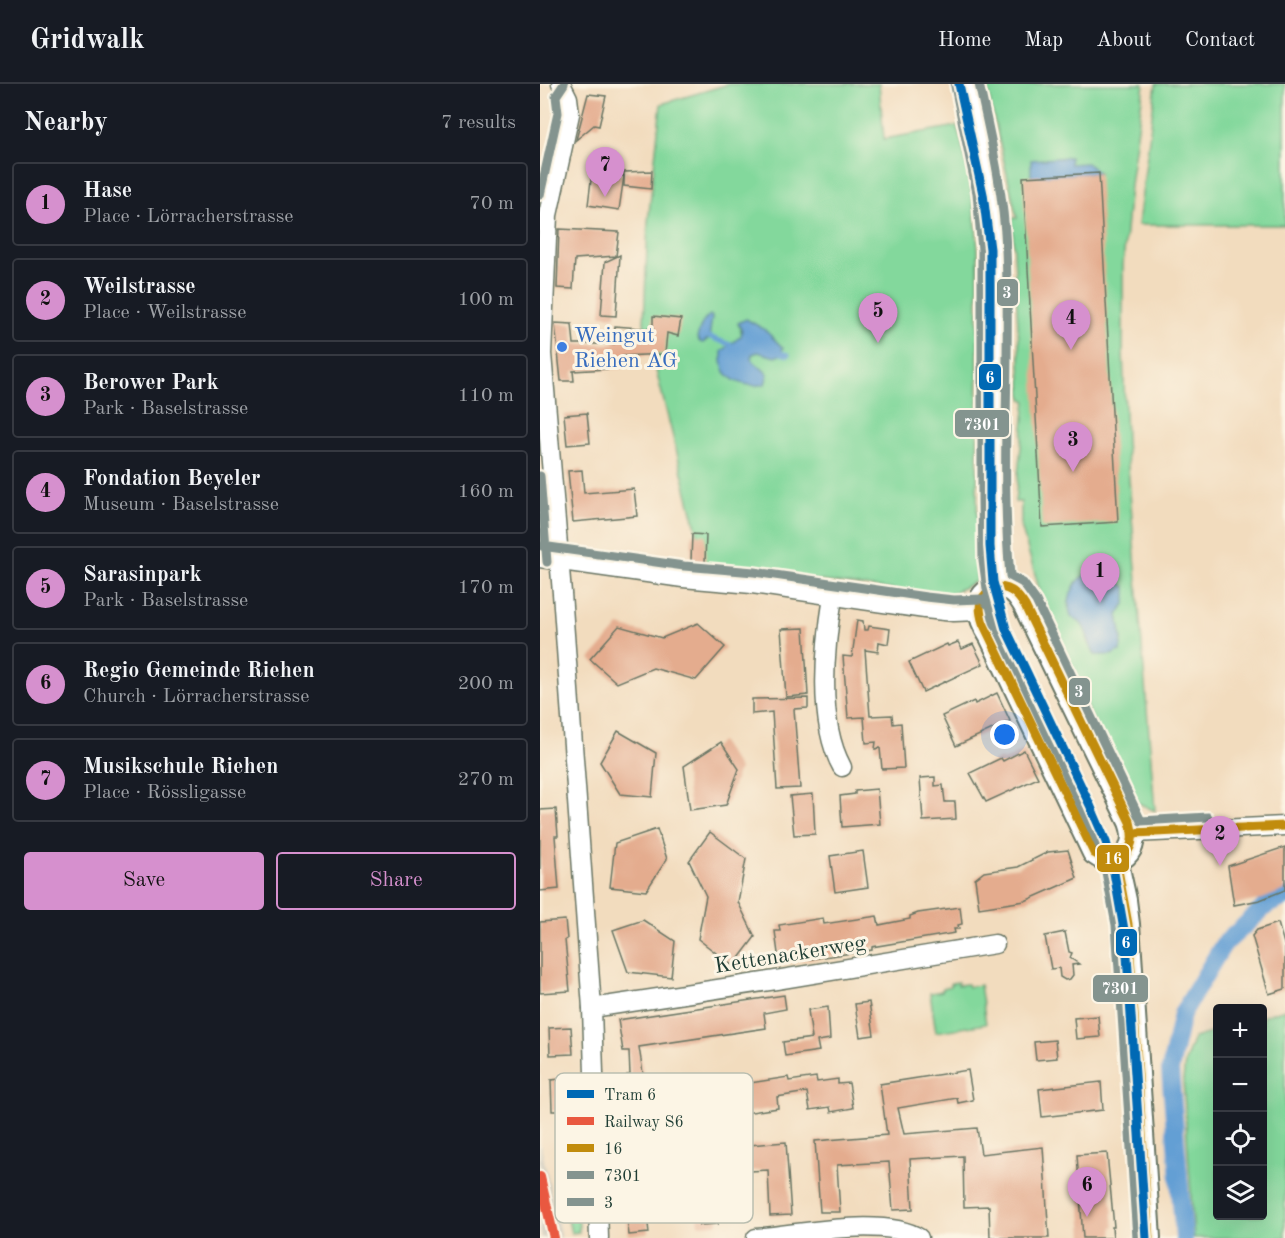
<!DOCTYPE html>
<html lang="en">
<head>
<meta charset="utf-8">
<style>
  :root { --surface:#171b24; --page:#242831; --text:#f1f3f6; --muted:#9ea1a6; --line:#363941; --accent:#d690ce }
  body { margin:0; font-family:"Old Standard TT",serif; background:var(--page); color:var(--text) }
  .controls { position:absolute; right:18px; bottom:18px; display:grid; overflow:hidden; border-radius:6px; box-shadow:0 6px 24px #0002 }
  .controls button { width:54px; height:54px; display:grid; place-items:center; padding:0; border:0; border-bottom:2px solid var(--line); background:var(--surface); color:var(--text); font:30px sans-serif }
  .you { position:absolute; left:465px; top:651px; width:21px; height:21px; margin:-15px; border:4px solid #fff; border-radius:50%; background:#1a73e8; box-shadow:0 0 0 9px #1a73e833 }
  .badge { display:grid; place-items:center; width:39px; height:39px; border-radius:50%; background:var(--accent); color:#111; font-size:20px; font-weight:700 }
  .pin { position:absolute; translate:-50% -50px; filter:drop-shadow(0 2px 3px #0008) }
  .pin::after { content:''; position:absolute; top:32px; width:21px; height:18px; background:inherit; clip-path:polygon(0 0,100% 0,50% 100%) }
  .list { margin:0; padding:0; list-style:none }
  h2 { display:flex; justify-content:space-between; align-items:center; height:78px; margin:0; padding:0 24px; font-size:26px }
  h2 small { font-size:20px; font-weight:400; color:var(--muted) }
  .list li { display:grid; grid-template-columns:39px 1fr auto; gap:18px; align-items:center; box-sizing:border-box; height:84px; margin:0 12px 12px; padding:0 12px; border:2px solid var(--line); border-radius:6px }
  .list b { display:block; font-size:22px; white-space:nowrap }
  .list p { margin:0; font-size:20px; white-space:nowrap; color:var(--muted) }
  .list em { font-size:20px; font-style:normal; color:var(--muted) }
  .actions { display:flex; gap:12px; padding:18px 24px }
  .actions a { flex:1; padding:14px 0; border:2px solid var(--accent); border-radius:6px; text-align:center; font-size:21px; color:var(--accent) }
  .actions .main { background:var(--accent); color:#111 }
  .icon { flex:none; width:33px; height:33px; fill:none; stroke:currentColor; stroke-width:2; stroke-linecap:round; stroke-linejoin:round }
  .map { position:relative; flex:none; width:745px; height:1154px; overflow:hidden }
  header { display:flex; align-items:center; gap:36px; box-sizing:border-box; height:84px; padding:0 30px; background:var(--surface); border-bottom:2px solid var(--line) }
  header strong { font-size:28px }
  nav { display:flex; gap:33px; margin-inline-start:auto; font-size:21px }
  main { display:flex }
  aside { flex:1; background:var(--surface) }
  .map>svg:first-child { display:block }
</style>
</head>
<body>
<header>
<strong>Gridwalk</strong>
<nav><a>Home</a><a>Map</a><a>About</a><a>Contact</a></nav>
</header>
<main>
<aside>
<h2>Nearby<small>7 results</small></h2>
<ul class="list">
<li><span class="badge">1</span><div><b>Hase</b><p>Place · Lörracherstrasse</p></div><em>70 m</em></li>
<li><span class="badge">2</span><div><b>Weilstrasse</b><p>Place · Weilstrasse</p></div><em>100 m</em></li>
<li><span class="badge">3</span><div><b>Berower Park</b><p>Park · Baselstrasse</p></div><em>110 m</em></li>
<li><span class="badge">4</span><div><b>Fondation Beyeler</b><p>Museum · Baselstrasse</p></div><em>160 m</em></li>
<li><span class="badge">5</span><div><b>Sarasinpark</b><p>Park · Baselstrasse</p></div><em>170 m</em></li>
<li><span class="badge">6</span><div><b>Regio Gemeinde Riehen</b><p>Church · Lörracherstrasse</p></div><em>200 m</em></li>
<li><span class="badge">7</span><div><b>Musikschule Riehen</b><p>Place · Rössligasse</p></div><em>270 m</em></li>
</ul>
<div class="actions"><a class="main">Save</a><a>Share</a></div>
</aside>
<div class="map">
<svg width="745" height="1154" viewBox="0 0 745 1154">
  <rect width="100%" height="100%" fill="#fcf5e5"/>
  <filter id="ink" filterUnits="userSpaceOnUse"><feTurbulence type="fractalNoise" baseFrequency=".0167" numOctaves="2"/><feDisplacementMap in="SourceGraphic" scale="12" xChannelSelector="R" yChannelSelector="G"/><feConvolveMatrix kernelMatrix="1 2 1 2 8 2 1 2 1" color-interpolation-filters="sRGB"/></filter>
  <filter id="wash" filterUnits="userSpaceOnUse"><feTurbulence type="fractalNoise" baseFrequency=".008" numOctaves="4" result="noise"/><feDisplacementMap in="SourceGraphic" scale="24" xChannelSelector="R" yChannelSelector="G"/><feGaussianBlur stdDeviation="1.35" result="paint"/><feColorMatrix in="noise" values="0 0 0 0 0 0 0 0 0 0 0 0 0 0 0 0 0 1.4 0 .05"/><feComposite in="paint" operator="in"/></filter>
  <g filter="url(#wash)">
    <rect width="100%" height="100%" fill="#f2dcbe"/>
    <!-- industrial -->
    <path fill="#c8c4b8" d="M0,1059L6,1084L21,1154H2L0,1145Z"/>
    <!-- green -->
    <g fill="#83d89c" stroke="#518a68" stroke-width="1.5" fill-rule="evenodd">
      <path d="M189,0H339L344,55L417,42C429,82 435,123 438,165L437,497L406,512L166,483L104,239L108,138L121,20ZM198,239L218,268L212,270L211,275Z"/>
      <path d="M446,0H604L590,101L583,181V267L586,357L615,727L598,719L591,712L573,680L511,546L481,442V418H475L486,316L482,315L472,134H477ZM568,484L586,518L578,531L582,556L548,560L547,546L528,522L536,498Z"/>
      <path d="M616,0H745V141H598Z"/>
      <path d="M418,898V901L427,900L428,903L440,901L446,940L396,948L390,909L402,907V904L411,902V899Z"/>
      <path d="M745,925V1154H654L643,996L645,978L654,954L677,947L678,1132H722L723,932Z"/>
      <path d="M37,1094L39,1148L31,1149L19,1095Z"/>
    </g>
    <!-- water -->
    <g fill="#649fd4" stroke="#426e84" stroke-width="1.5">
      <path d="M530,73V80L547,79L559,89L491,93V76Z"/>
      <path d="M170,231L172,233L169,254L163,259L160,258L157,254C160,245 161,237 170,231Z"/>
      <path d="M206,235L224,245L243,264L240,271L235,273L218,268L212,270L211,275L228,290L225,300C211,304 188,299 183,283C181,278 182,272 182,267L201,252L202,247L198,239Z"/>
      <path d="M558,479C572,486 573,495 586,503V518L578,531L582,556L580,567L571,571H555C546,557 549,539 531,533C523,507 540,494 558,479Z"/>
    </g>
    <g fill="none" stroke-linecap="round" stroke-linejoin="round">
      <!-- stream -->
      <g stroke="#649fd4" stroke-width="5">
        <path d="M167,252L191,261"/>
        <path d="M241,269L248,271"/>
      </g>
      <!-- canal -->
      <path stroke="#649fd4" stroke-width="18" d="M644,1154L630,986L642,930L683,861L727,821L745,813"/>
    </g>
    <g id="blocks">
      <!-- building -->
      <g fill="#e4ac8e">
        <path d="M48,10L66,12L59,42L54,41L36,56Z"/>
        <path d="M112,87L111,105L84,102V88Z"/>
        <path d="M52,88L84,92L79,126L48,121Z"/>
        <path d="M559,89L578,438L502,443L483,93Z"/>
        <path d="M19,145L79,148L76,172L35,175L33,205L17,204Z"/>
        <path d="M80,171L76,232L61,231L65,178Z"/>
        <path d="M113,232L141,235L138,252L127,249L125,270L83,272L84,284L33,287L34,297H21L15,239L32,240L34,260H74L75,242L113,245Z"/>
        <path d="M47,329L50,359L27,361L24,331Z"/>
        <path d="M42,386L44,409L94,405L97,432L33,438L28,387Z"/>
        <path d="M152,450L166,451L165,478L151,477Z"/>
        <path d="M317,536L323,537L324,546H328L329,542L350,545L348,560L339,558L338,568L325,566L330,632L352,631L353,640L361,639L364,684L342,685L340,664L335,665L336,658L326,659L324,633L308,634L303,572L312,573Z"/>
        <path d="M158,539L185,563L156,596L113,584L77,599L50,575L79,542L122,554Z"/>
        <path d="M264,544L268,611L246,613L241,545Z"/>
        <path d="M418,558L422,565L433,560L443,580L383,608L369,578L407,560L408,562Z"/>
        <path d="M457,609L470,637L416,662L402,632L434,617L435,620Z"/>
        <path d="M268,614V624L254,625L260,704L237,705L232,628L212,630V615Z"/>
        <path d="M78,647L116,669L112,713L80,710L60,678Z"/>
        <path d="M181,658L199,685L186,721L150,726L144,682Z"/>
        <path d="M484,666L498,694L446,718L430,689L461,674L463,677Z"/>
        <path d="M395,693V702L403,701L405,718H415L416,735L383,737L380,694Z"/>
        <path d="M337,705L340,740L302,743L300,712L315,710V707Z"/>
        <path d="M273,710L275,750L254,751L250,712Z"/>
        <path d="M16,725L18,752H15L19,805L0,807V726Z"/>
        <path d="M117,745L127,775L106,807L70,803L75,759Z"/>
        <path d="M170,748L206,775L198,818L215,853L193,882L158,855L166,812L149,777Z"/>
        <path d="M745,763V806L720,816L694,821L688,782Z"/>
        <path d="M528,766L537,794L485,817L439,824L435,795L444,788L478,783L508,768Z"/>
        <path d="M323,767L328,803L295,808L290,772Z"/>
        <path d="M420,823L422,840L418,841L419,845H414L415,849L332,863V866L250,878V876L239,877L235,847H240L239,841L283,834L284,840L337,832L339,841L370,835V832L378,829Z"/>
        <path d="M25,836L27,855L25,856L30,907L0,909V838Z"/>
        <path d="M103,836L135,857L131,893L88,888L73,846Z"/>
        <path d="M738,839L745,863V905L729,910L712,852L717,846Z"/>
        <path d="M525,848L529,868L532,869L530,874L539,880L532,881L533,891L530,895L525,896L520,893L519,884L511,885L505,852Z"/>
        <path d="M244,911L246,925L224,929L226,944L99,963L107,1015L248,993L249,997L276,993L277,998L298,995V1000L309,999L313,1024L291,1028L290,1023L270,1026L267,1008L237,1013L238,1024L95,1046L87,991H90L89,967H83L78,936Z"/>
        <path d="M329,918L334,951L320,953L315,920Z"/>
        <path d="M288,923L290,955L277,957L279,967L245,972L243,958L272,954L268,926Z"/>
        <path d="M558,932L560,953L536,955L534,934Z"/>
        <path d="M31,943L33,970L10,971L9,944Z"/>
        <path d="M515,956L517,974L496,976L494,958Z"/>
        <path d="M428,986L433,1016L418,1019L417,1014L358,1024L364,1050L437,1044L441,1070L503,1063L509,1154H450L449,1122L424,1123L423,1072L370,1075L373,1125L353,1126L349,1078L297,1081L300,1128H280L275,1057L347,1051L340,1000Z"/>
        <path d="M32,994L38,1079L22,1080L20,1027H12L11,996Z"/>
        <path d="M561,998L563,1026L502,1033L499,1005Z"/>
        <path d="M246,1058L251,1131L230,1132L228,1086L175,1089L178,1140L159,1141L155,1091L103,1095L109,1149L89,1151L79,1071Z"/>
        <path d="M567,1069L574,1143H572L573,1154H543L537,1071Z"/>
      </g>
    </g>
  </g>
  <g filter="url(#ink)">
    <use href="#blocks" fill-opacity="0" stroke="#697564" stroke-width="1.5"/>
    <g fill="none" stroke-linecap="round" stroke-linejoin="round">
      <!-- minor casing -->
      <g stroke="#697564" stroke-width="21">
        <g id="minor">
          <path d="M21,0L28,14L30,30L8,131L2,270L22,509L52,924L59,1154"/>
          <path d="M0,474L143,494L212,500L385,525L414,528L439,527"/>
          <path d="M293,513C285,562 277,638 302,683"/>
          <path d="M594,749L745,742"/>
          <path d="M52,924L236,896L455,860"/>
          <path d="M216,1154C256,1150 346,1132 379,1154"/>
        </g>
      </g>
      <!-- major casing -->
      <g stroke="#697564" stroke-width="26">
        <g id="major">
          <path d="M427,0C439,55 452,110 454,166C459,278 445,391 459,503"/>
          <path d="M459,503C473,503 478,510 485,522L590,738C601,766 579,788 554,769L451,553C440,536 429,509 459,503Z"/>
          <path d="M576,775L585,816L588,840L609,1154"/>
        </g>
      </g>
      <!-- minor -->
      <use href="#minor" stroke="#fff" stroke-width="18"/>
      <!-- major -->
      <use href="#major" stroke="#fff" stroke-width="22"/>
      <!-- bus-1 casing -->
      <g stroke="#fcf5e5" stroke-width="14">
        <g id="bus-1">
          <path d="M459,503C472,504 478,511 485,522L590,738C594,753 594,766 579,775L563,774L554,769L443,539C437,520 439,510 459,503Z"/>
          <path d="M594,749L745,742"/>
          <path d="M576,775L588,840L609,1154"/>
        </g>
      </g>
      <!-- bus-2 casing -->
      <g stroke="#fcf5e5" stroke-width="14">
        <path id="bus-2" d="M415,2L437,109L442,166V415L443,476L447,505L459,547L562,767L576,841L597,1154"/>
      </g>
      <!-- bus-3 casing -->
      <g stroke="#fcf5e5" stroke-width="14">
        <g id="bus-3">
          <path d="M439,0C451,55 464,110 466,166C471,275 460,384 470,492L483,499L496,517L601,737L668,733"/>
          <path d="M0,111L18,29L16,12L24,0"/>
          <path d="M0,392L7,478"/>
          <path d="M2,462L144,482L214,488L386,513L414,516L442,515L450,522L454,538L481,588"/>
        </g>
      </g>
      <!-- bus-1 -->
      <use href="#bus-1" stroke="#c18c0d" stroke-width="9"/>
      <!-- bus-2 -->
      <use href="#bus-2" stroke="#84948f" stroke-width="9"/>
      <!-- bus-3 -->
      <use href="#bus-3" stroke="#84948f" stroke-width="9"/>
      <!-- rail-1 casing -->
      <g stroke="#fcf5e5" stroke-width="15">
        <path id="rail-1" d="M0,1093L14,1154"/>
      </g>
      <!-- rail-1 -->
      <use href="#rail-1" stroke="#e9583f" stroke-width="10"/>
      <!-- tram-1 casing -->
      <g stroke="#fcf5e5" stroke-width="14">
        <path id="tram-1" d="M419,0L443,110L450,165V462L453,498L466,545L550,721L566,758L573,783L586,857L606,1154"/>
      </g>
      <!-- tram-1 -->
      <use href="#tram-1" stroke="#0069b4" stroke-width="9"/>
    </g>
  </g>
  <!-- markers -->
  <circle fill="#3f7fe0" stroke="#fcf5e5" stroke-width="2" cx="22" cy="263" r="6"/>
  <g text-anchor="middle" stroke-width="6" stroke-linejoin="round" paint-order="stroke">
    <!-- shop labels -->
    <g font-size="22" fill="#366cbe" stroke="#fcf5e5" text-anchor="start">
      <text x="34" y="258">Weingut<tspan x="34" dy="25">Riehen AG</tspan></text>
    </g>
    <!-- street labels -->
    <g font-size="22" fill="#1f3d34" stroke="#fcf5e5">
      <text transform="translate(250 869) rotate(-9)" y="8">Kettenackerweg</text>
    </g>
  </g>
  <!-- legend -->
  <rect x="15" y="989" width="198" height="150" rx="9" fill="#fcf5e5" stroke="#babeb0" stroke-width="1.5"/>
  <rect x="27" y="1006" width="27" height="8" fill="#0069b4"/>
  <rect x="27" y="1033" width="27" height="8" fill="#e9583f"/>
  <rect x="27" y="1060" width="27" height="8" fill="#c18c0d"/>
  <rect x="27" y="1087" width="27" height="8" fill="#84948f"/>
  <rect x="27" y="1114" width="27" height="8" fill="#84948f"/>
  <g font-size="16" fill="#1f3d34">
    <text x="64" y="1016">Tram 6</text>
    <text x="64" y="1043">Railway S6</text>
    <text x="64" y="1070">16</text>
    <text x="64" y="1097">7301</text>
    <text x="64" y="1124">3</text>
  </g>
  <g stroke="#fcf5e5" stroke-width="2">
    <rect x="456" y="194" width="23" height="29" rx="6" fill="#84948f"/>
    <rect x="438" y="279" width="24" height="28" rx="6" fill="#0069b4"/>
    <rect x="414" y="325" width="56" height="29" rx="6" fill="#84948f"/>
    <rect x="528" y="593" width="23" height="29" rx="6" fill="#84948f"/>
    <rect x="556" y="760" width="34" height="29" rx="6" fill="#c18c0d"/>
    <rect x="575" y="844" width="23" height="29" rx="6" fill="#0069b4"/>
    <rect x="552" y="890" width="57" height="29" rx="6" fill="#84948f"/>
  </g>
  <g font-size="16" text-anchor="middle" font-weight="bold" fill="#fff">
    <text x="467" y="214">3</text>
    <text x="450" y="299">6</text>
    <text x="442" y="346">7301</text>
    <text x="539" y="613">3</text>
    <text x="573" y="780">16</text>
    <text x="586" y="864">6</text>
    <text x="580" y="910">7301</text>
  </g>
</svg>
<div class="controls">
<button>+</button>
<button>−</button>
<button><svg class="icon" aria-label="locate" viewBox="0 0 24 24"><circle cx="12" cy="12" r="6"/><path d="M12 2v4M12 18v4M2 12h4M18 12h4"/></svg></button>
<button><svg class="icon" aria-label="layers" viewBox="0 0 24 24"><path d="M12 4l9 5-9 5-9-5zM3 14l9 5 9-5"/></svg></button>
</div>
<div class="you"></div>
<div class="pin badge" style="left:560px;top:519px">1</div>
<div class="pin badge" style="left:680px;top:782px">2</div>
<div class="pin badge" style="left:533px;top:388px">3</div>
<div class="pin badge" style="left:531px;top:266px">4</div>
<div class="pin badge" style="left:338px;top:259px">5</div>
<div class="pin badge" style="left:547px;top:1133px">6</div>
<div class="pin badge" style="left:65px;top:113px">7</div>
</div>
</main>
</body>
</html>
